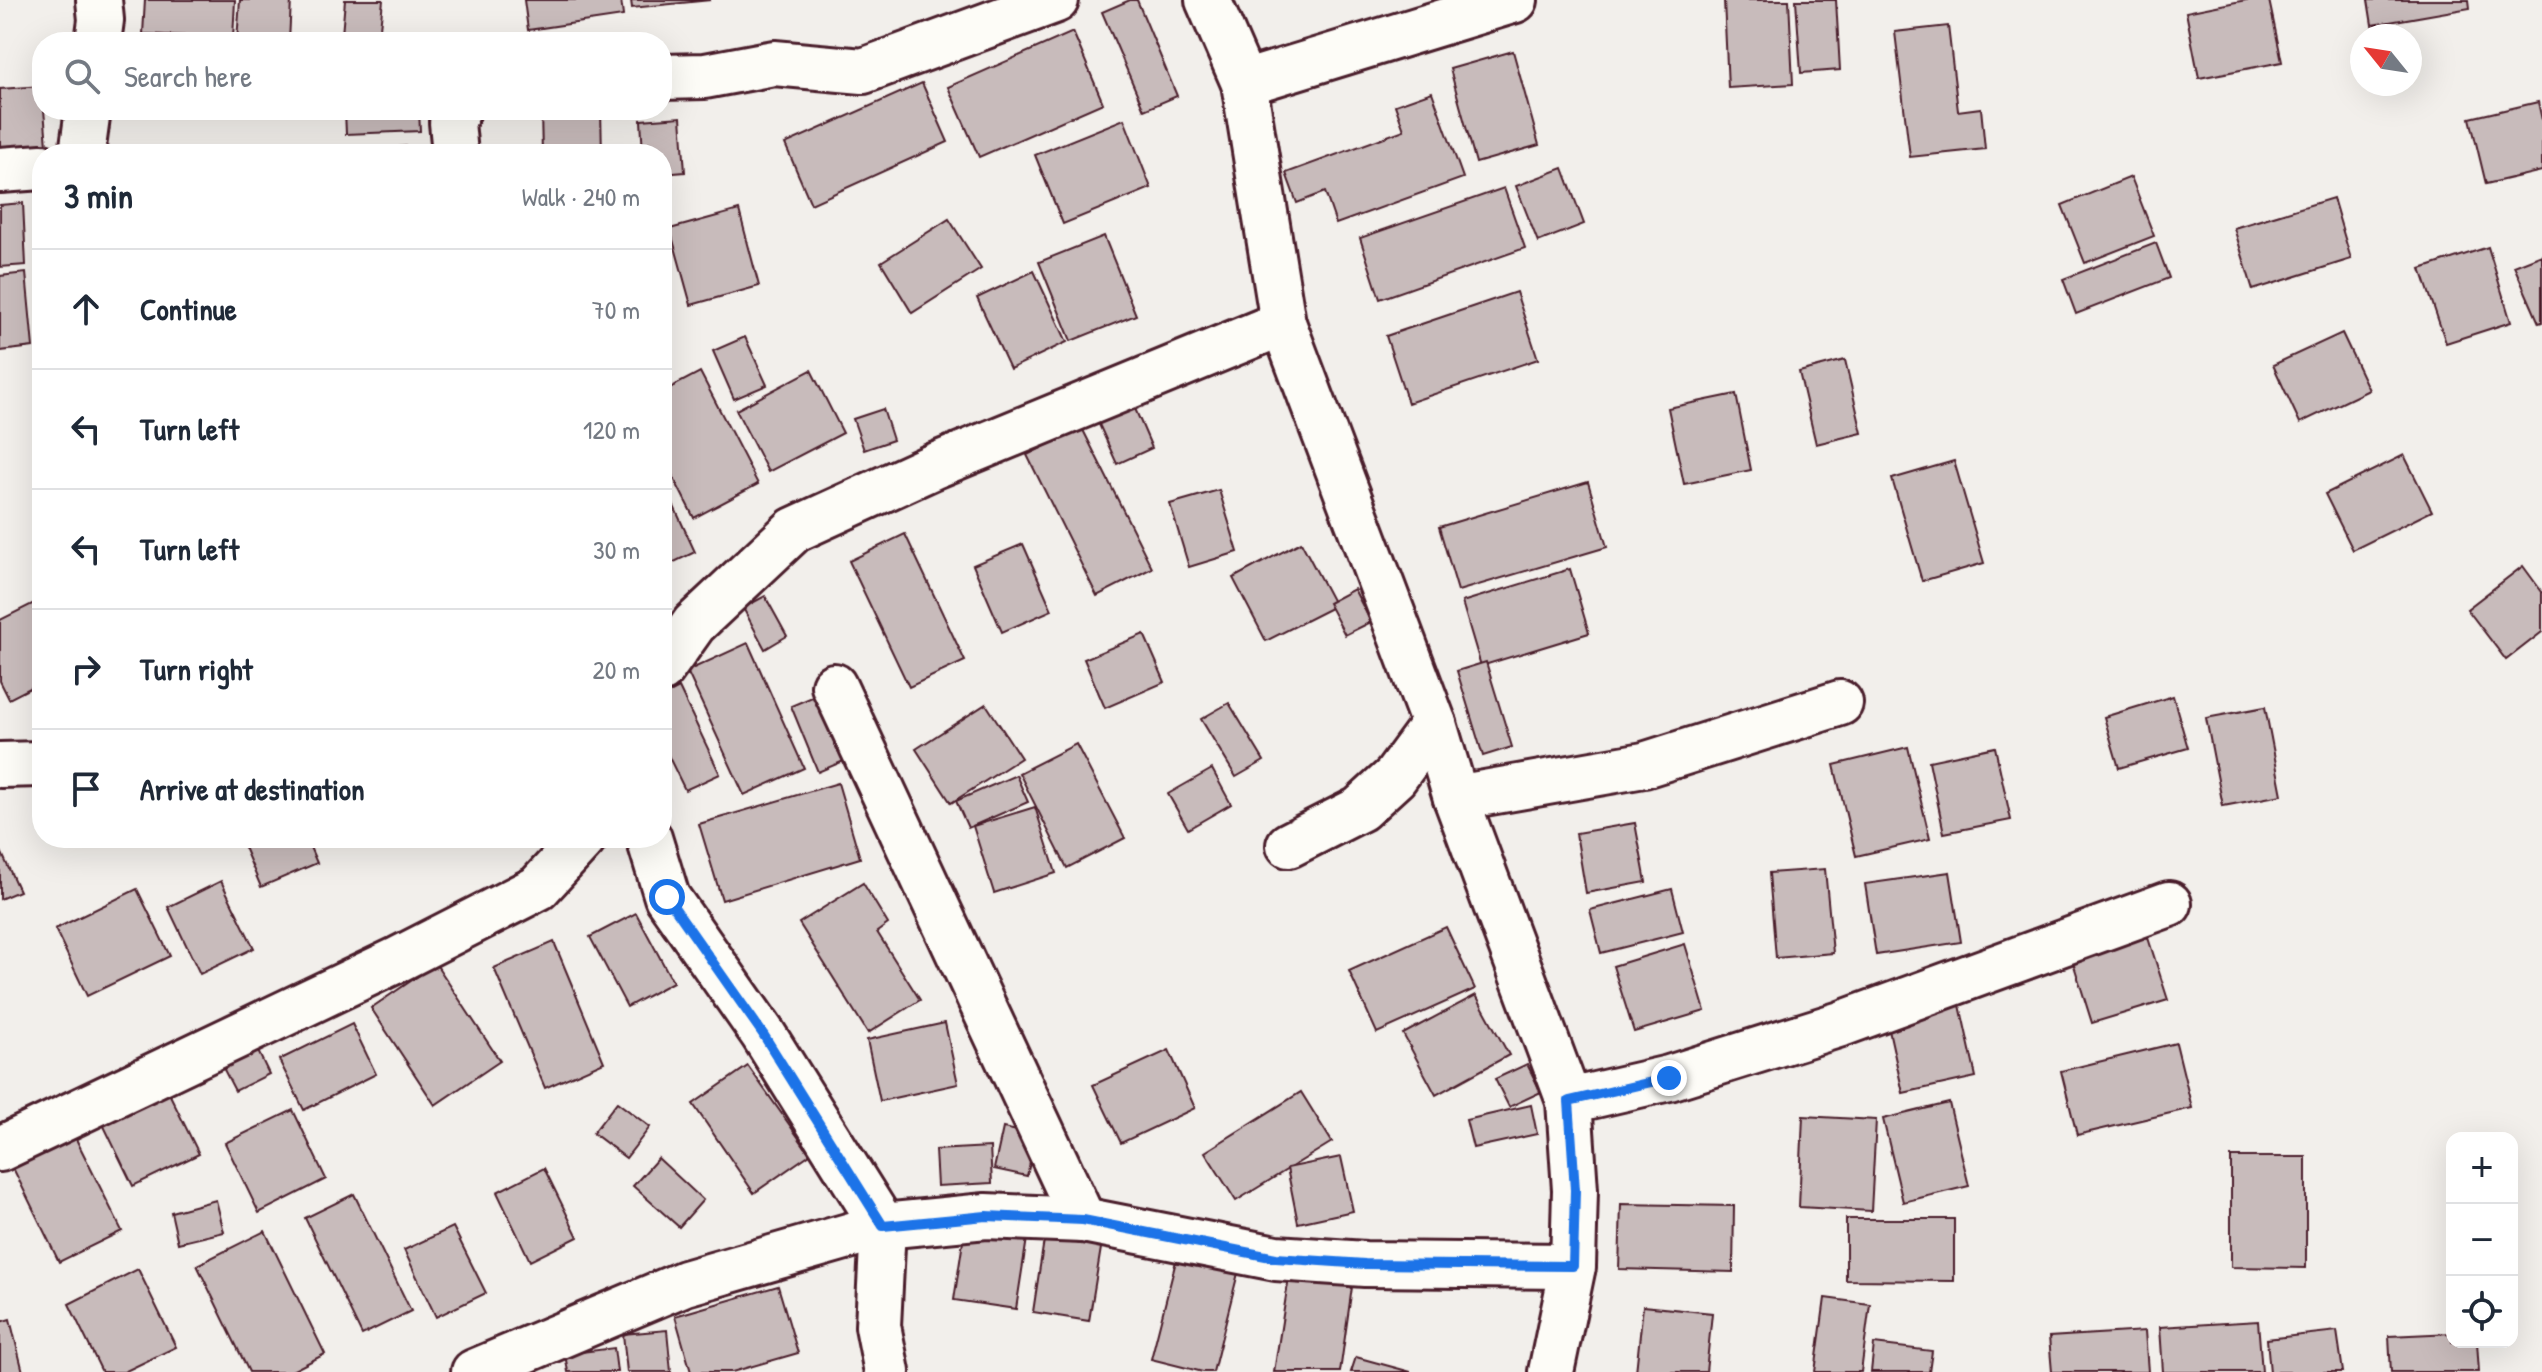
<!DOCTYPE html>
<html lang="en">
<head>
<meta charset="utf-8">
<style>
  :root { --surface:#fff; --page:#f6f6f7; --text:#1f2937; --muted:#747a83; --line:#e0e1e3 }
  body { margin:0; font-family:"Patrick Hand",sans-serif; background:var(--page); color:var(--text) }
  .controls { position:absolute; right:24px; bottom:24px; display:grid; overflow:hidden; border-radius:16px; box-shadow:0 8px 32px #0002 }
  .controls button { width:72px; height:72px; display:grid; place-items:center; padding:0; border:0; border-bottom:2px solid var(--line); background:var(--surface); color:var(--text); font:40px sans-serif }
  .compass { position:absolute; left:2350px; top:24px; width:72px; height:72px; border-radius:50%; background:var(--surface); box-shadow:0 8px 32px #0002; rotate:300deg }
  .stop { position:absolute; width:24px; height:24px; margin:-18px; border:6px solid #1a73e8; border-radius:50%; background:#fff }
  .stop.end { background:#1a73e8; border-color:#fff; box-shadow:0 2px 8px #0008 }
  .list { margin:0; padding:0; list-style:none }
  h2 { display:flex; justify-content:space-between; align-items:center; height:104px; margin:0; padding:0 32px; font-size:34px }
  h2 small { font-size:26px; font-weight:400; color:var(--muted) }
  .list li { display:grid; grid-template-columns:52px 1fr auto; gap:24px; align-items:center; box-sizing:border-box; height:120px; padding:0 32px; border-top:2px solid var(--line) }
  .list b { display:block; font-size:30px; white-space:nowrap }
  .list em { font-size:26px; font-style:normal; color:var(--muted) }
  .icon { flex:none; width:44px; height:44px; fill:none; stroke:currentColor; stroke-width:2; stroke-linecap:round; stroke-linejoin:round }
  .map { position:relative; flex:none; width:2542px; height:1372px; overflow:hidden }
  .search { position:absolute; background:var(--surface); box-shadow:0 8px 32px #0002; left:32px; top:32px; width:640px; height:88px; display:flex; align-items:center; gap:20px; box-sizing:border-box; padding:0 28px; border-radius:32px; color:var(--muted); font-size:30px }
  .panel { position:absolute; background:var(--surface); box-shadow:0 8px 32px #0002; left:32px; top:144px; width:640px; height:704px; border-radius:32px }
  .map>svg:first-child { display:block }
</style>
</head>
<body>
<div class="map">
<svg width="2542" height="1372" viewBox="0 0 2542 1372">
  <rect width="100%" height="100%" fill="#f2efeb"/>
  <filter id="ink" filterUnits="userSpaceOnUse"><feTurbulence type="fractalNoise" baseFrequency=".0125" numOctaves="2"/><feDisplacementMap in="SourceGraphic" scale="16" xChannelSelector="R" yChannelSelector="G"/><feConvolveMatrix kernelMatrix="1 2 1 2 8 2 1 2 1" color-interpolation-filters="sRGB"/></filter>
  <g filter="url(#ink)">
    <!-- building -->
    <g fill="#c8bbbb" stroke="#4a1f2b" stroke-width="2">
      <path d="M145,0H235L233,38L143,34Z"/>
      <path d="M240,0H291L289,42L237,41Z"/>
      <path d="M345,0H383L379,38L342,35Z"/>
      <path d="M524,0H621L623,16L528,30Z"/>
      <path d="M631,0H711L632,8Z"/>
      <path d="M1130,0H1137L1177,96L1144,110L1102,12Z"/>
      <path d="M1724,0H1789L1793,84L1728,88Z"/>
      <path d="M1796,0H1836L1840,70L1801,73Z"/>
      <path d="M2246,0H2269L2282,62L2199,78L2186,12Z"/>
      <path d="M2368,0H2469L2470,8L2372,25Z"/>
      <path d="M1948,26L1958,111L1981,108L1985,149L1910,157L1895,32Z"/>
      <path d="M1073,32L1103,103L979,157L948,87Z"/>
      <path d="M1513,51L1539,145L1476,163L1450,69Z"/>
      <path d="M922,83L948,142L811,204L785,144Z"/>
      <path d="M42,86L47,145L0,148V89Z"/>
      <path d="M1432,92L1463,178L1336,224L1325,192L1297,203L1286,173L1404,130L1395,105Z"/>
      <path d="M2538,102L2542,120V171L2486,184L2470,118Z"/>
      <path d="M345,110H419L420,131L346,134Z"/>
      <path d="M601,110L602,154H542L541,111Z"/>
      <path d="M681,117L685,172L662,174V154H643L641,120Z"/>
      <path d="M1124,119L1151,188L1063,224L1035,155Z"/>
      <path d="M412,146L413,154H293Z"/>
      <path d="M1563,168L1584,224L1538,242L1516,186Z"/>
      <path d="M2131,177L2154,236L2085,263L2062,205Z"/>
      <path d="M1504,188L1525,248L1380,299L1360,238Z"/>
      <path d="M2333,198L2351,259L2253,290L2234,228Z"/>
      <path d="M23,203L26,265L0,267V205Z"/>
      <path d="M739,210L759,286L691,305L670,229Z"/>
      <path d="M949,219L981,269L912,313L881,262Z"/>
      <path d="M1104,236L1136,315L1071,341L1039,262Z"/>
      <path d="M2156,243L2169,278L2076,314L2063,279Z"/>
      <path d="M2488,247L2511,322L2446,343L2421,269Z"/>
      <path d="M2542,255V322L2539,323L2514,266Z"/>
      <path d="M1034,271L1067,342L1010,369L977,298Z"/>
      <path d="M26,273L33,347L0,351V276Z"/>
      <path d="M1516,292L1538,359L1408,403L1386,336Z"/>
      <path d="M2342,333L2369,390L2300,423L2273,365Z"/>
      <path d="M745,337L767,385L734,399L713,351Z"/>
      <path d="M1845,360L1862,433L1816,444L1799,372Z"/>
      <path d="M811,370L843,433L768,472L736,410Z"/>
      <path d="M700,372L758,484L694,518L662,455V392Z"/>
      <path d="M1736,394L1751,470L1684,484L1668,408Z"/>
      <path d="M1133,404L1152,448L1117,464L1097,420Z"/>
      <path d="M883,409L893,440L864,450L853,419Z"/>
      <path d="M1082,428L1152,568L1097,596L1027,455Z"/>
      <path d="M2404,455L2432,511L2353,550L2325,494Z"/>
      <path d="M1954,461L1984,563L1922,581L1892,479Z"/>
      <path d="M1588,482L1607,547L1458,591L1439,527Z"/>
      <path d="M1219,490L1238,552L1189,567L1170,504Z"/>
      <path d="M672,502L695,552L666,566L662,558V507Z"/>
      <path d="M905,534L965,661L909,687L849,561Z"/>
      <path d="M1301,542L1335,606L1266,641L1233,578Z"/>
      <path d="M1023,544L1052,610L1002,632L973,565Z"/>
      <path d="M2523,566L2542,592V632L2506,660L2467,609Z"/>
      <path d="M1570,569L1589,633L1481,666L1462,602Z"/>
      <path d="M1354,589L1371,622L1345,635L1328,603Z"/>
      <path d="M765,596L787,636L765,649L743,608Z"/>
      <path d="M42,599V682L9,699L0,681V620Z"/>
      <path d="M1144,634L1165,682L1105,708L1084,659Z"/>
      <path d="M748,643L804,768L744,795L687,671Z"/>
      <path d="M1486,662L1512,747L1483,756L1457,671Z"/>
      <path d="M679,688L720,774L685,790L662,743V697Z"/>
      <path d="M824,692L851,758L818,772L791,706Z"/>
      <path d="M2173,696L2188,748L2119,768L2104,717Z"/>
      <path d="M1229,703L1264,761L1236,777L1201,719Z"/>
      <path d="M986,704L1021,758L951,803L916,749Z"/>
      <path d="M2265,707L2282,795L2223,806L2206,718Z"/>
      <path d="M1076,744L1125,838L1067,868L1019,773Z"/>
      <path d="M1908,747L1930,839L1856,856L1834,765Z"/>
      <path d="M1995,747L2011,820L1944,833L1929,761Z"/>
      <path d="M1212,769L1231,804L1188,829L1168,794Z"/>
      <path d="M1016,775L1028,802L968,828L956,801Z"/>
      <path d="M838,783L860,858L722,900L699,824Z"/>
      <path d="M1035,807L1056,873L994,893L973,826Z"/>
      <path d="M1635,823L1646,882L1586,893L1576,833Z"/>
      <path d="M240,838H306L317,863L261,887Z"/>
      <path d="M0,849L19,891L0,899Z"/>
      <path d="M1825,869L1833,953L1776,958L1769,873Z"/>
      <path d="M1950,872L1961,942L1876,955L1865,884Z"/>
      <path d="M221,881L254,948L200,974L168,907Z"/>
      <path d="M863,883L888,924L877,932L920,1000L868,1033L799,923Z"/>
      <path d="M137,889L170,956L87,996L55,929Z"/>
      <path d="M1672,889L1683,932L1601,953L1590,910Z"/>
      <path d="M636,913L673,982L627,1007L590,937Z"/>
      <path d="M2142,919L2168,1000L2092,1023L2067,943Z"/>
      <path d="M1446,927L1475,989L1377,1033L1349,971Z"/>
      <path d="M554,942L604,1062L545,1088L494,968Z"/>
      <path d="M1685,944L1705,1011L1634,1032L1613,966Z"/>
      <path d="M436,964L500,1061L435,1105L371,1008Z"/>
      <path d="M1476,995L1509,1055L1436,1095L1403,1034Z"/>
      <path d="M1958,996L1976,1077L1903,1093L1885,1012Z"/>
      <path d="M945,1023L958,1084L880,1101L867,1040Z"/>
      <path d="M352,1024L376,1074L304,1110L279,1060Z"/>
      <path d="M254,1043L269,1074L235,1091L219,1060Z"/>
      <path d="M2176,1043L2192,1108L2077,1135L2061,1071Z"/>
      <path d="M1169,1050L1195,1108L1121,1143L1093,1085Z"/>
      <path d="M1527,1064L1541,1092L1509,1107L1495,1079Z"/>
      <path d="M748,1066L810,1154L754,1193L693,1104Z"/>
      <path d="M166,1087L199,1154L133,1186L101,1120Z"/>
      <path d="M1301,1092L1332,1142L1236,1201L1205,1152Z"/>
      <path d="M617,1102L650,1127L626,1158L593,1133Z"/>
      <path d="M1949,1103L1969,1186L1903,1202L1883,1119Z"/>
      <path d="M1531,1105L1537,1134L1473,1148L1466,1120Z"/>
      <path d="M293,1110L326,1179L259,1213L225,1143Z"/>
      <path d="M1803,1116L1876,1120L1871,1211L1799,1207Z"/>
      <path d="M1003,1128L1036,1135L1027,1176L994,1169Z"/>
      <path d="M73,1133L122,1231L59,1262L11,1164Z"/>
      <path d="M990,1147L992,1183L937,1186L935,1150Z"/>
      <path d="M1341,1157L1353,1211L1298,1223L1287,1168Z"/>
      <path d="M2231,1157H2306V1268L2231,1267Z"/>
      <path d="M658,1158L703,1200L679,1227L633,1186Z"/>
      <path d="M544,1168L578,1237L530,1261L497,1192Z"/>
      <path d="M354,1194L411,1311L362,1335L305,1218Z"/>
      <path d="M216,1200L224,1232L178,1243L171,1212Z"/>
      <path d="M1621,1204L1734,1206L1733,1272L1619,1269Z"/>
      <path d="M1846,1219H1954V1281L1846,1280Z"/>
      <path d="M966,1222L1028,1232L1016,1309L954,1300Z"/>
      <path d="M453,1227L486,1293L436,1317L404,1250Z"/>
      <path d="M1046,1227L1103,1236L1089,1321L1033,1312Z"/>
      <path d="M265,1231L325,1354L290,1372H249L197,1265Z"/>
      <path d="M1177,1257L1238,1273L1213,1372H1203L1151,1359Z"/>
      <path d="M138,1269L176,1347L124,1372H102L69,1304Z"/>
      <path d="M1289,1277L1352,1287L1340,1372H1274Z"/>
      <path d="M778,1286L798,1353L732,1372H691L675,1316Z"/>
      <path d="M1825,1298L1870,1304L1861,1372H1815Z"/>
      <path d="M1643,1306L1712,1313L1706,1372H1636Z"/>
      <path d="M10,1319L23,1372H0V1322Z"/>
      <path d="M2258,1321L2262,1372H2163L2160,1327Z"/>
      <path d="M667,1330L671,1372H627L623,1334Z"/>
      <path d="M2145,1331L2148,1372H2052L2049,1337Z"/>
      <path d="M2337,1331L2343,1372H2270L2267,1339Z"/>
      <path d="M2452,1333V1342H2477L2479,1372H2391L2389,1336Z"/>
      <path d="M1874,1344L1932,1351L1929,1372H1871Z"/>
      <path d="M614,1348L617,1372H568L565,1354Z"/>
      <path d="M1356,1357L1411,1372H1351Z"/>
    </g>
    <g fill="none" stroke-linecap="round" stroke-linejoin="round">
      <!-- minor casing -->
      <g stroke="#4a1f2b" stroke-width="50">
        <g id="minor">
          <path d="M1208,0L1244,83L1283,323L1434,724L1456,798L1569,1101L1575,1190L1573,1266L1551,1372"/>
          <path d="M98,42L101,20L99,0"/>
          <path d="M662,77L705,76L774,63L863,71L1056,0"/>
          <path d="M1244,83L1515,0"/>
          <path d="M82,154L88,110"/>
          <path d="M455,154L452,122L458,110"/>
          <path d="M0,170L42,167"/>
          <path d="M662,669L694,624L794,530L932,467L1283,323"/>
          <path d="M834,686L1083,1220"/>
          <path d="M0,765L42,764"/>
          <path d="M1456,798L1644,765L1840,703"/>
          <path d="M649,838L667,897L763,1034L883,1226L878,1326L887,1372"/>
          <path d="M1289,845L1360,809L1395,777L1434,724"/>
          <path d="M1569,1101L1669,1078L1841,1024L2169,904"/>
          <path d="M0,1149L399,959L538,888L584,838"/>
          <path d="M474,1372L685,1283L883,1226L986,1216L1083,1220L1276,1258L1365,1264L1573,1266"/>
        </g>
      </g>
      <!-- minor -->
      <use href="#minor" stroke="#fdfcf7" stroke-width="44"/>
    </g>
  </g>
  <g fill="none" stroke-linecap="round" stroke-linejoin="round" filter="url(#ink)">
    <!-- route -->
    <path stroke="#1a73e8" stroke-width="10" d="M667,897L763,1034L883,1226L986,1216L1083,1220L1276,1258L1365,1264L1573,1266L1575,1190L1569,1101L1669,1078"/>
  </g>
</svg>
<div class="controls">
<button>+</button>
<button>−</button>
<button><svg class="icon" aria-label="locate" viewBox="0 0 24 24"><circle cx="12" cy="12" r="6"/><path d="M12 2v4M12 18v4M2 12h4M18 12h4"/></svg></button>
</div>
<svg class="compass" viewBox="-18 -18 36 36"><path d="M0-13l5 13h-10z" fill="#e53935"/><path d="M0 13l5-13h-10z" fill="#747a83"/></svg>
<div class="stop" style="left:667px;top:897px"></div>
<div class="stop end" style="left:1669px;top:1078px"></div>
<div class="search"><svg class="icon" aria-label="search" viewBox="0 0 24 24"><circle cx="10" cy="10" r="6"/><path d="M15 15l6 6"/></svg>Search here</div>
<section class="panel">
<h2>3 min<small>Walk · 240 m</small></h2>
<ul class="list">
<li><svg class="icon" aria-label="ahead" viewBox="0 0 24 24"><path d="M12 20V5M6 11l6-6 6 6"/></svg><div><b>Continue</b></div><em>70 m</em></li>
<li><svg class="icon" aria-label="left" viewBox="0 0 24 24"><path d="M17 20v-9H6M10 6l-5 5 5 5"/></svg><div><b>Turn left</b></div><em>120 m</em></li>
<li><svg class="icon" aria-label="left" viewBox="0 0 24 24"><path d="M17 20v-9H6M10 6l-5 5 5 5"/></svg><div><b>Turn left</b></div><em>30 m</em></li>
<li><svg class="icon" aria-label="right" viewBox="0 0 24 24"><path d="M7 20v-9h11M14 6l5 5-5 5"/></svg><div><b>Turn right</b></div><em>20 m</em></li>
<li><svg class="icon" aria-label="arrive" viewBox="0 0 24 24"><path d="M6 21V4h12l-3 4 3 4H6"/></svg><div><b>Arrive at destination</b></div></li>
</ul>
</section>
</div>
</body>
</html>
